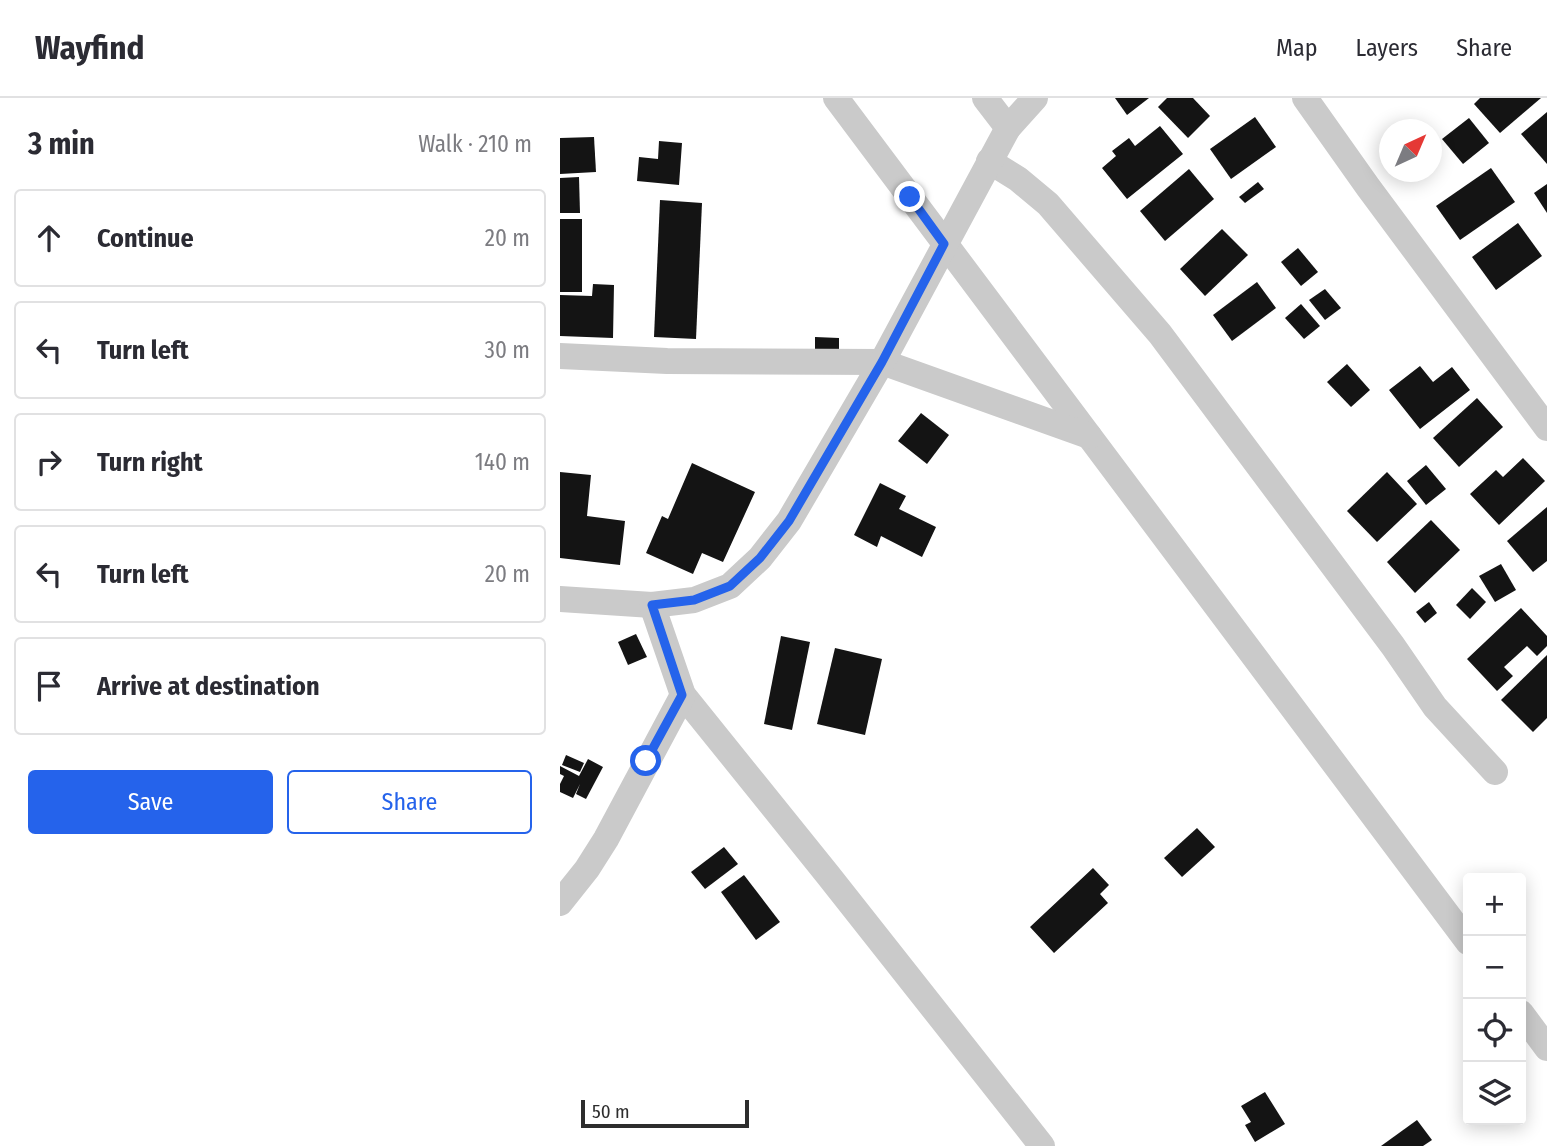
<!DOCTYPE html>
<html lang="en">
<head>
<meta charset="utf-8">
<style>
  :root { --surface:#fff; --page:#f2f2f3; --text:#2b2b33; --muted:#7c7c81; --line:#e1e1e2; --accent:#2563eb }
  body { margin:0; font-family:"Fira Sans Condensed",sans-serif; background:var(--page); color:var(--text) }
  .controls { position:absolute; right:21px; bottom:21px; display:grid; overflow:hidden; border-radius:7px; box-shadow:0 4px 18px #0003 }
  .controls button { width:63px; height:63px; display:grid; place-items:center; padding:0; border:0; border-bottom:2px solid var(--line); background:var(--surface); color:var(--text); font:35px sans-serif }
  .compass { position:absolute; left:819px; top:21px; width:63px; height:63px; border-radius:50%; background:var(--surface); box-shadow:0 4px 18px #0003; rotate:44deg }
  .scale { position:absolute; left:21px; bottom:18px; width:168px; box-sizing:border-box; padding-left:7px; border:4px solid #2d2d2d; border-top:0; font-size:19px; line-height:24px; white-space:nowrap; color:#2d2d2d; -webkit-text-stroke:5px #fff; paint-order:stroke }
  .stop { position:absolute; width:21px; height:21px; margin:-16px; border:5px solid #2563eb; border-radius:50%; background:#fff }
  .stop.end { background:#2563eb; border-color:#fff; box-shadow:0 2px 7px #0008 }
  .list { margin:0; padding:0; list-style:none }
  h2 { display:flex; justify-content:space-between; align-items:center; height:91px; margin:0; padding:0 28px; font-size:30px }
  h2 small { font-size:23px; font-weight:400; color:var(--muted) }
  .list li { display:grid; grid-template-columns:46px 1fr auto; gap:21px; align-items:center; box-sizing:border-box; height:98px; margin:0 14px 14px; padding:0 14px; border:2px solid var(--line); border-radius:7px }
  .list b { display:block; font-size:26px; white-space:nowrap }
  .list em { font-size:23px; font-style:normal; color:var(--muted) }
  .actions { display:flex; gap:14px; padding:21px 28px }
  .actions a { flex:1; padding:16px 0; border:2px solid var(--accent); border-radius:7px; text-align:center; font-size:24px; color:var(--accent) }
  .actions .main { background:var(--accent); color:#fff }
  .icon { flex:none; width:38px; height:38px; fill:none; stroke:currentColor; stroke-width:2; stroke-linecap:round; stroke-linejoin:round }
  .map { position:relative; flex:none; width:987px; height:1048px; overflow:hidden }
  header { display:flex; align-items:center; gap:42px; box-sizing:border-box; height:98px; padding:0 35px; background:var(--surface); border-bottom:2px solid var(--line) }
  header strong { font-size:33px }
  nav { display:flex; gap:38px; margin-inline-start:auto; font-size:24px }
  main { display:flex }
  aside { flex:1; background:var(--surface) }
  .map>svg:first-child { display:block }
</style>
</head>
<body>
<header>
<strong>Wayfind</strong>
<nav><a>Map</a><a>Layers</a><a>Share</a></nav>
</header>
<main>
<aside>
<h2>3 min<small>Walk · 210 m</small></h2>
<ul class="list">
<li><svg class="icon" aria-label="ahead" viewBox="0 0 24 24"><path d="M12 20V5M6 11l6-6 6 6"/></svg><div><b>Continue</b></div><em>20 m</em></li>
<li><svg class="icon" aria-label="left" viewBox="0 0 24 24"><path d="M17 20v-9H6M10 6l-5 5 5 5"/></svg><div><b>Turn left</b></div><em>30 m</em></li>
<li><svg class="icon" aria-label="right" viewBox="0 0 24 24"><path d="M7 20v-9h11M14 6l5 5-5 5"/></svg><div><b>Turn right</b></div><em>140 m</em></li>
<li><svg class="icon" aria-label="left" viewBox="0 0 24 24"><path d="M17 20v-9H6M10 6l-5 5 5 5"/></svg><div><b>Turn left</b></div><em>20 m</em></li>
<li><svg class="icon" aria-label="arrive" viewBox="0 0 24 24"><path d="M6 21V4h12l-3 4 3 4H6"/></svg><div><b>Arrive at destination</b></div></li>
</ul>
<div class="actions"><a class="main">Save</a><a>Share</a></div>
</aside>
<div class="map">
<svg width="987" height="1048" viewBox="0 0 987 1048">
  <rect width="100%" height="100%" fill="#fff"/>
  <!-- building -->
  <g fill="#141414">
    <path d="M555,0H589L567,17Z"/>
    <path d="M607,0H633L650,18L628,40L598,9Z"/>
    <path d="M920,0H981L940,35L914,6Z"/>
    <path d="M987,14V66L961,36Z"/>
    <path d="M695,19L716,49L671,81L650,51Z"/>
    <path d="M909,20L929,45L903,66L882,41Z"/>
    <path d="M600,28L623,56L567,101L542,70L556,58L552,53L569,40L575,48Z"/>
    <path d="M34,39L36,74L0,76V40Z"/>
    <path d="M99,43L122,45L119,87L77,83L79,59L98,61Z"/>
    <path d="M931,70L955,104L900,142L876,108Z"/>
    <path d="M629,71L654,101L605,143L580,113Z"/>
    <path d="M19,79L20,115H0V80Z"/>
    <path d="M698,84L704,91L685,105L679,99Z"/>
    <path d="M987,86V115L974,95Z"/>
    <path d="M100,102L142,105L136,241L94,239Z"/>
    <rect x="0" y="121" width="22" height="73"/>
    <path d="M958,125L982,158L936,192L912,159Z"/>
    <path d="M662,131L688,157L645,198L620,171Z"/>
    <path d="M738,150L758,174L741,188L721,164Z"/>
    <path d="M697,184L716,210L672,243L653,217Z"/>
    <path d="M33,186L54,187L53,240L0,238V197L32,198Z"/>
    <path d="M765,191L781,210L765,222L749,202Z"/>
    <path d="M741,206L760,228L744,241L725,220Z"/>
    <path d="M255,239L279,240V255H255Z"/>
    <path d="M787,266L810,292L791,309L767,284Z"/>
    <path d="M860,268L873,284L892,269L910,292L860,331L829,292Z"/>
    <path d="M917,300L943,329L899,369L873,340Z"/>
    <path d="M361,315L389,337L367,366L338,343Z"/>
    <path d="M963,360L985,383L939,427L910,396L936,372L943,379Z"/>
    <path d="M132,365L195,394L163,464L142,455L133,476L86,455L102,418L108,421Z"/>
    <path d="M866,367L886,391L866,407L847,383Z"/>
    <path d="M0,374L31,377L27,418L65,423L60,467L0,460Z"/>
    <path d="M827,374L857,406L817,444L787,413Z"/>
    <path d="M320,385L346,398L339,411L376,429L362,459L321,438L317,449L294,437Z"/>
    <path d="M987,409V463L973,474L947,443Z"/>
    <path d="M871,422L900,452L855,495L827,464Z"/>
    <path d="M941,466L956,492L935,504L919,478Z"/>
    <path d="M912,490L926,504L910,521L896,507Z"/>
    <path d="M869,504L877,515L865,525L856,514Z"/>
    <path d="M961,510L987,538V548L977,558L967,548L944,569L953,578L937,593L907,561Z"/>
    <path d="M76,536L87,559L68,567L58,544Z"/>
    <path d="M221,538L250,544L232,632L204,626Z"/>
    <path d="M275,550L322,561L305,637L257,626Z"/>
    <path d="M987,557V620L973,634L941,602Z"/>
    <path d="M6,657L24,665L20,674L2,667Z"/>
    <path d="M28,661L43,669L26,701L16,696L20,686L13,700L0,694V686L4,678L0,676V668L19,678Z"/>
    <path d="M637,730L655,749L622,779L604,760Z"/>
    <path d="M164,749L178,766L145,791L131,774Z"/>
    <path d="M533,770L549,787L540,796L548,805L494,855L470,829Z"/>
    <path d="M184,777L220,824L196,842L161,794Z"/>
    <path d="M705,994L725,1026L695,1044L685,1027L691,1024L681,1008Z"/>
    <path d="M857,1022L872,1042L863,1048H821Z"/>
  </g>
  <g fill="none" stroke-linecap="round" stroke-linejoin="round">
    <!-- street -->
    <g stroke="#cacaca" stroke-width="26">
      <path d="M276,0L908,844"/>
      <path d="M425,0L448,30"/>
      <path d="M745,0L808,89L987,330"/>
      <path d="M429,63L458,81L488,106L600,236L833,548L875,609L935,674"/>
      <path d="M0,258L107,263L322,264L529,338"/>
      <path d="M0,501L92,507L134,502L170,488L200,460L229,423L322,264L448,30L475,0"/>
      <path d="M92,507L123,597L268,777L482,1048"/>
      <path d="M0,805L27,771L46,741L123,597"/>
      <path d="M961,915L987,950"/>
    </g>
  </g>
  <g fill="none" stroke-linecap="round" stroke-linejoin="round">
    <!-- route -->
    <path stroke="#2563eb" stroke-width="9" d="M86,663L122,597L92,507L134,502L170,488L200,460L229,423L322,264L384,146L350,99"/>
  </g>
</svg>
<div class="controls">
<button>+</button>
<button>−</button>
<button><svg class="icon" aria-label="locate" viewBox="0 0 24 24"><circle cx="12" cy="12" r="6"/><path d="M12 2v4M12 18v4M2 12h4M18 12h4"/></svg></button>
<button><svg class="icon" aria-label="layers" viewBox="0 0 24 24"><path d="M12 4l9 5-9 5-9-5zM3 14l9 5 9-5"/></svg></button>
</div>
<svg class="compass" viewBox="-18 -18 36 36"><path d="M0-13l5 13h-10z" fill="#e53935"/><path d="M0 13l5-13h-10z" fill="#7c7c81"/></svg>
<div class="scale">50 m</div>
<div class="stop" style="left:86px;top:663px"></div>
<div class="stop end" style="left:350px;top:99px"></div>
</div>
</main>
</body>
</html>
